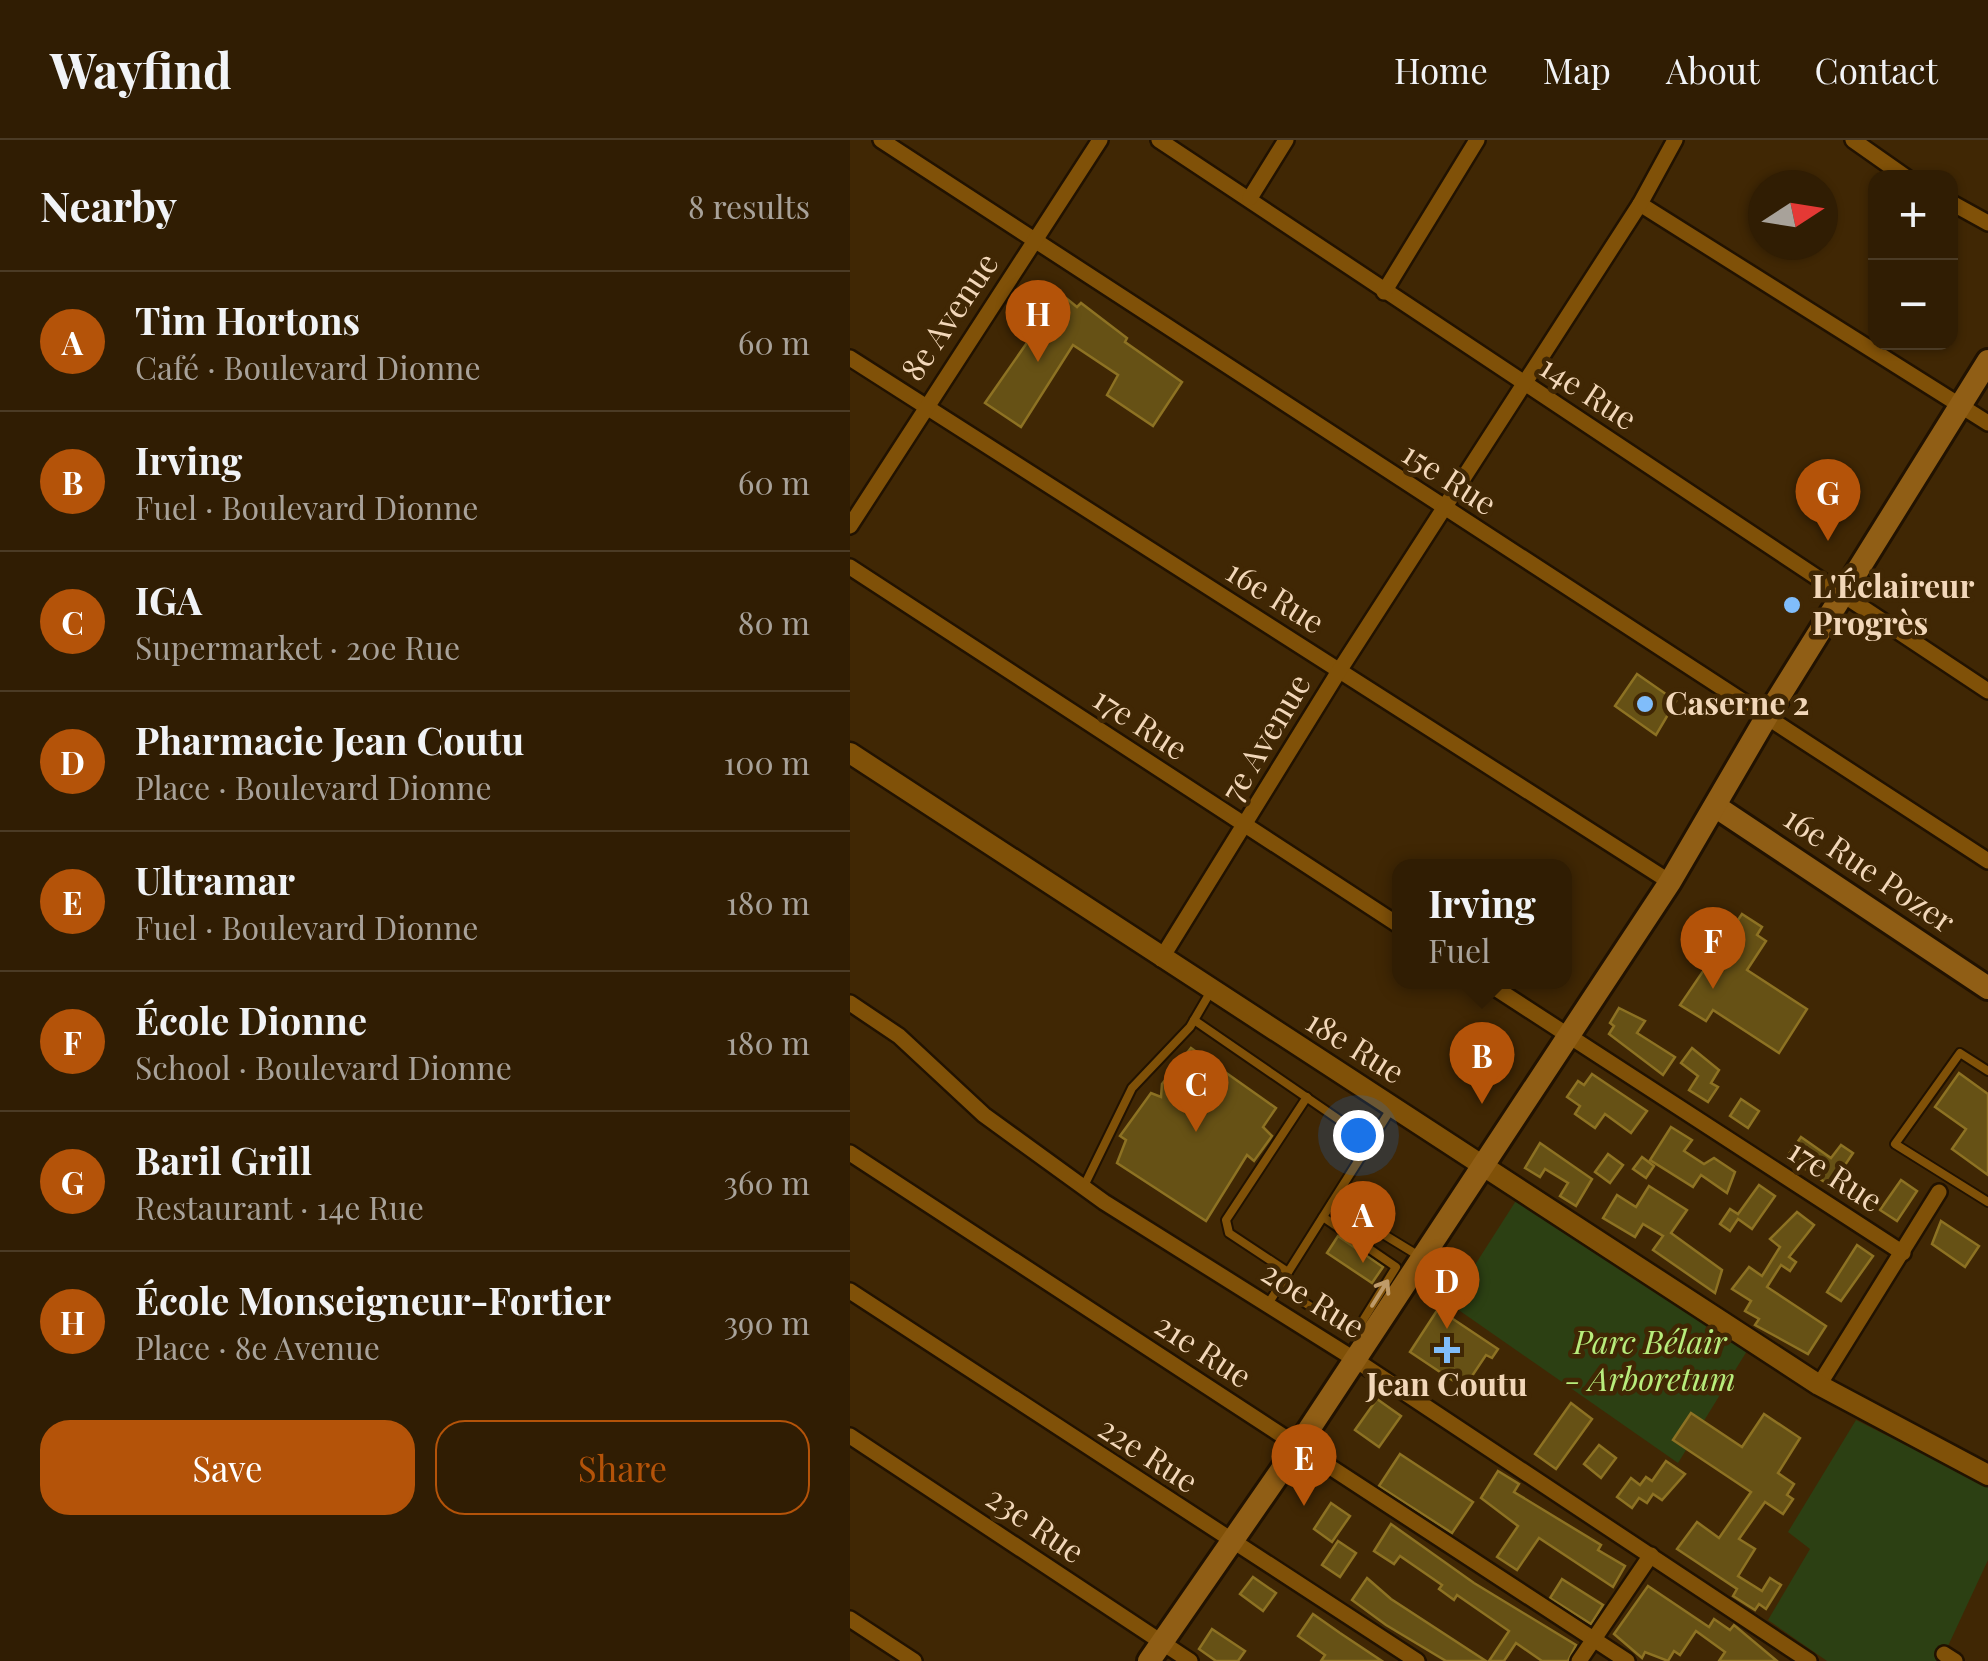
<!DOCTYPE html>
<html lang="en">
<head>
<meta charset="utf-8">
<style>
  :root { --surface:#301d03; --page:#38260d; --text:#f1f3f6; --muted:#a8a29a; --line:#4b3b25; --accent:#b45309 }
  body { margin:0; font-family:"Playfair Display",serif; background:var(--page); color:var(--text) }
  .controls { position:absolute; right:30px; top:30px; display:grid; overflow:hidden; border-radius:20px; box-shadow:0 2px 8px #0004 }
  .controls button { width:90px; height:90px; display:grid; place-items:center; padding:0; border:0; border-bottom:2px solid var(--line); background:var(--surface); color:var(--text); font:50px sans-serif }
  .compass { position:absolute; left:898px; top:30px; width:90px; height:90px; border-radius:50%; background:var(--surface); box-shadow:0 2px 8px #0004; rotate:78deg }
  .you { position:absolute; left:508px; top:995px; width:35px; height:35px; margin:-25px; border:8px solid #fff; border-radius:50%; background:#1a73e8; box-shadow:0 0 0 15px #1a73e833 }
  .badge { display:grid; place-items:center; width:65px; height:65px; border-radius:50%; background:var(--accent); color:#fff; font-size:32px; font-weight:700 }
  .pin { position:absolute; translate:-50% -82px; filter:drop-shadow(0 2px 5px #0008) }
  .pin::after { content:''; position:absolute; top:52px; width:35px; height:30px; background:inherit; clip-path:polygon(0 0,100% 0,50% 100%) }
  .popup { position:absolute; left:542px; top:719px; width:180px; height:130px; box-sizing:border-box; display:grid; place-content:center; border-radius:20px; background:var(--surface); filter:drop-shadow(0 2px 8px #0005); font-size:32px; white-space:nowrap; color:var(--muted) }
  .popup b { font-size:38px; color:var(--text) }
  .popup::after { content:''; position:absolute; left:50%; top:100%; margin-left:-20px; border:20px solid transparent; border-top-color:var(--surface) }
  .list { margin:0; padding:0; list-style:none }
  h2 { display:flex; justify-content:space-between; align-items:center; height:130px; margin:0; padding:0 40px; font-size:42px }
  h2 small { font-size:32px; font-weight:400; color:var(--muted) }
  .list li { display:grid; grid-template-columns:65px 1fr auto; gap:30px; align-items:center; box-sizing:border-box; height:140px; padding:0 40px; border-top:2px solid var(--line) }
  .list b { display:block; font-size:38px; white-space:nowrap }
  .list p { margin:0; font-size:32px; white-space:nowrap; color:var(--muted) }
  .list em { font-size:32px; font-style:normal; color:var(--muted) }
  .actions { display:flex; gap:20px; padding:30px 40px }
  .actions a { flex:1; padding:22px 0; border:2px solid var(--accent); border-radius:30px; text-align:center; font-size:35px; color:var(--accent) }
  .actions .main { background:var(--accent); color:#fff }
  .map { position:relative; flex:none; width:1138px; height:1521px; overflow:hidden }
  header { display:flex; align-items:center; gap:60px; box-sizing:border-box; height:140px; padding:0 50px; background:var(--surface); border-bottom:2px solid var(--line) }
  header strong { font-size:48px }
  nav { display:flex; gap:55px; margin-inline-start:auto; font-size:35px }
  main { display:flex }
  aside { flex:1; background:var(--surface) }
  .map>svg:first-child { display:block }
</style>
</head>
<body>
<header>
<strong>Wayfind</strong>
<nav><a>Home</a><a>Map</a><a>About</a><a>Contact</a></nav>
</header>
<main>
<aside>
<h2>Nearby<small>8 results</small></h2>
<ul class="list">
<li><span class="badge">A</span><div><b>Tim Hortons</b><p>Café · Boulevard Dionne</p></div><em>60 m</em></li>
<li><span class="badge">B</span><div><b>Irving</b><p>Fuel · Boulevard Dionne</p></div><em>60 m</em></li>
<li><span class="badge">C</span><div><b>IGA</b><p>Supermarket · 20e Rue</p></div><em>80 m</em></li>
<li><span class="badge">D</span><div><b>Pharmacie Jean Coutu</b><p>Place · Boulevard Dionne</p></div><em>100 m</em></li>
<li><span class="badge">E</span><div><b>Ultramar</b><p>Fuel · Boulevard Dionne</p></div><em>180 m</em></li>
<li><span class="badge">F</span><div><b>École Dionne</b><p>School · Boulevard Dionne</p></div><em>180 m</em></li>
<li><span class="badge">G</span><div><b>Baril Grill</b><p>Restaurant · 14e Rue</p></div><em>360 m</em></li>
<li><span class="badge">H</span><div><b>École Monseigneur-Fortier</b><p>Place · 8e Avenue</p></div><em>390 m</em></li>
</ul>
<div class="actions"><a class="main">Save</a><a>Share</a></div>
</aside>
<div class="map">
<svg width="1138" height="1521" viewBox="0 0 1138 1521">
  <rect width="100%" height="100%" fill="#402704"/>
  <!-- green -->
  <g fill="#2c4013">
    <path d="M669,1056L900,1206L828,1323L600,1164Z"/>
    <path d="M1006,1280L1138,1346V1420L1091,1521H977L918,1480L960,1409L938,1392Z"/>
  </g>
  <!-- building -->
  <g fill="#665115" stroke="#8d7223" stroke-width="2.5">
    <path d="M211,154L227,167L231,163L277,198L275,202L332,242L303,286L257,255L268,235L223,205L171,287L135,263Z"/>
    <path d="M787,534L826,561L806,595L765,566Z"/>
    <path d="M892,774L912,787L907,795L916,801L897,830L957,869L929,913L863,870L856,881L830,865Z"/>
    <path d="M769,868L795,881L787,893L825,917L813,935L759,894L764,886L760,883Z"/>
    <path d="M341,908L426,968L413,987L422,996L404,1021L397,1015L356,1081L267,1023L276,1000L270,996L301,953L311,957L312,944Z"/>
    <path d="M842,908L869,930L861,943L868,947L858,962L839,950L848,936L831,923Z"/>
    <path d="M1109,933L1138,954V1035L1102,1009L1116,989L1085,967Z"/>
    <path d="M742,934L797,971L781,993L755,974L745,988L725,974L730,966L717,957L728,941L734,945Z"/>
    <path d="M891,959L909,971L898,988L880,976Z"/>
    <path d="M821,987L842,1000L834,1011L854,1024L864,1018L885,1032L877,1053L851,1035L843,1047L800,1020Z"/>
    <path d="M951,997L981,1018L991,1005L1003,1013L993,1028L1001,1033L988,1051L937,1017Z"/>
    <path d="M690,1003L742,1039L726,1066L710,1056L718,1043L695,1029L690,1037L675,1028Z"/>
    <path d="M758,1014L773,1025L760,1043L745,1032Z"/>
    <path d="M792,1017L804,1026L796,1038L783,1029Z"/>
    <path d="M1051,1040L1067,1051L1047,1081L1030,1070Z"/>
    <path d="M909,1045L925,1056L902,1089L888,1079L880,1091L870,1084L880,1069L888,1074Z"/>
    <path d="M799,1046L837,1070L821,1093L872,1130L865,1153L803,1110L813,1096L793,1084L785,1097L753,1078L767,1055L786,1067Z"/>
    <path d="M947,1072L964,1085L939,1117L946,1122L940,1131L931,1125L917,1147L976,1186L958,1214L905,1185L909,1179L895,1171L901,1161L882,1149L899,1127L912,1136L930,1107L920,1099Z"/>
    <path d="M1091,1081L1129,1106L1115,1127L1082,1104Z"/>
    <path d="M488,1096L533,1127L522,1143L477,1113Z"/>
    <path d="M1007,1105L1023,1116L991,1161L977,1152Z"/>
    <path d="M588,1169L648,1209L642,1218L636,1215L614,1248L560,1212Z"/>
    <path d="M527,1259L551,1276L529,1307L505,1290Z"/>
    <path d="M721,1263L742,1279L706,1329L685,1314Z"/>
    <path d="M841,1273L892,1307L914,1274L950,1298L928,1333L944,1344L937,1355L943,1359L933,1374L915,1362L889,1399L905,1409L888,1436L912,1451L920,1438L931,1445L916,1469L909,1464L905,1470L883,1456L887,1449L827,1409L847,1382L869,1398L901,1352L823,1300Z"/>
    <path d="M749,1305L766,1318L751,1338L734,1324Z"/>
    <path d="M550,1314L623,1362L602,1393L529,1346Z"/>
    <path d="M816,1321L835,1334L812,1360L803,1354L797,1363L789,1358L782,1368L767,1357L781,1338L790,1345L796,1337L802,1341Z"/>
    <path d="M648,1331L669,1344L664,1352L751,1405L748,1410L775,1426L763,1447L689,1398L667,1430L647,1417L668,1386L631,1358Z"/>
    <path d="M481,1363L500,1376L482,1402L464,1389Z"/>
    <path d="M541,1384L624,1443L726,1505L718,1521H692L666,1503L654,1521H639L659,1491L607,1455L604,1460L589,1449L592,1445L550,1416L544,1424L524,1411Z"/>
    <path d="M488,1401L506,1413L490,1437L472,1425Z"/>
    <path d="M403,1437L426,1453L413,1471L390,1454Z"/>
    <path d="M517,1438L541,1459L636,1521H596L536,1485L502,1460Z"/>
    <path d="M712,1439L753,1465L741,1484L700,1458Z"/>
    <path d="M798,1446L859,1487L864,1479L880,1490L884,1485L927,1521H869L875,1512L846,1491L830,1515L824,1511L818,1521L795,1512L792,1518L764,1494Z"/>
    <path d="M463,1474L490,1493L532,1521H471L475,1515L448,1496Z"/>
    <path d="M362,1489L395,1511L388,1521H366L349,1509Z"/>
  </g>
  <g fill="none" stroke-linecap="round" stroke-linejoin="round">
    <!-- service casing -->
    <g stroke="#211201" stroke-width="12">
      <g id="service">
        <path d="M344,880L520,1001"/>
        <path d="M1138,931L1110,913L1045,1004L1138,1062"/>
        <path d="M234,1046L282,948L340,887L361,851"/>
        <path d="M482,1063L569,1116"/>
        <path d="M438,1132L379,1093L376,1080L457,957"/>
        <path d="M432,1141L455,1163L494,1188L512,1182L546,1127L473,1077"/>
        <path d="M418,1164L541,969"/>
      </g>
    </g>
    <!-- minor casing -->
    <g stroke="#211201" stroke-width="20">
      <g id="minor">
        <path d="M31,0L1138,721"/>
        <path d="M309,0L1138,551"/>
        <path d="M1003,0L1057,38"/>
        <path d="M400,58L436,0"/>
        <path d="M1100,62L1138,83"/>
        <path d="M790,64L1138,283"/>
        <path d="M534,152L627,0"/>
        <path d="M0,218L820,742"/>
        <path d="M0,386L250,0"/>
        <path d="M0,427L550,786"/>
        <path d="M311,819L489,531L790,64L825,0"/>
        <path d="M636,842L1053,1113"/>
        <path d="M0,863L49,896L134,975L254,1062L504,1219L959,1521"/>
        <path d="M0,1013L777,1521"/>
        <path d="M0,1151L567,1521"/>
        <path d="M969,1245L1089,1052"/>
        <path d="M0,1296L340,1521"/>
        <path d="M0,1479L64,1521"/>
        <path d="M1094,1514L1105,1521"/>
        <path d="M729,1521L801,1415"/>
      </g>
    </g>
    <!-- tertiary casing -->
    <g stroke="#211201" stroke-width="25">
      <path id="tertiary" d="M0,613L969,1245L1138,1335"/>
    </g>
    <!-- secondary casing -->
    <g stroke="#211201" stroke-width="28">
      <g id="secondary">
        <path d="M865,666L1138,848"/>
        <path d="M299,1521L448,1306L820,742L917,576L1138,221"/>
      </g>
    </g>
    <!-- service -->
    <use href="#service" stroke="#805108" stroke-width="8"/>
    <!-- minor -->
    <use href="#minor" stroke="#805108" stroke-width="15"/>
    <!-- tertiary -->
    <use href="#tertiary" stroke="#805108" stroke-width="20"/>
    <!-- secondary -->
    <use href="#secondary" stroke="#905e15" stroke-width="22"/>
  </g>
  <!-- one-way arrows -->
  <defs><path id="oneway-shaft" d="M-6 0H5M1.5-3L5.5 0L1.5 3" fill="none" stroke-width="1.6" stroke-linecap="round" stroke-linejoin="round" transform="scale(2.5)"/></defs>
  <use stroke="#bf9b69" href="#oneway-shaft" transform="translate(530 1153) rotate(-58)"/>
  <!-- markers -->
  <g fill="#80bdfa" stroke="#402704" stroke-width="4">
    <circle cx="942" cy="465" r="10"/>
    <circle cx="795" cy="564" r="10"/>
    <path d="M592 1195h10v10h10v10h-10v10h-10v-10h-10v-10h10z"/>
  </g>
  <g text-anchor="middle" stroke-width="9" stroke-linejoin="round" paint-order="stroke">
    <!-- street labels -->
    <g font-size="32" fill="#f2d7b9" stroke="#402704">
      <text transform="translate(100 177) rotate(-56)" y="11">8e Avenue</text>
      <text transform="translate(738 253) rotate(33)" y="11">14e Rue</text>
      <text transform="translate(599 339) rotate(33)" y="11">15e Rue</text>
      <text transform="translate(425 457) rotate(32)" y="11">16e Rue</text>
      <text transform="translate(290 584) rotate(33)" y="11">17e Rue</text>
      <text transform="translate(416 598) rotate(-59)" y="11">7e Avenue</text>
      <text transform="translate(1019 730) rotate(34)" y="11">16e Rue Pozer</text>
      <text transform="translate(505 907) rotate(32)" y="11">18e Rue</text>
      <text transform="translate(985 1036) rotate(33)" y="11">17e Rue</text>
      <text transform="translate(463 1160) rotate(32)" y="11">20e Rue</text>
      <text transform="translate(353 1211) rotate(33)" y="11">21e Rue</text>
      <text transform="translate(298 1315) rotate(33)" y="11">22e Rue</text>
      <text transform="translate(185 1385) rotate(34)" y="11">23e Rue</text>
    </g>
    <!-- poi labels -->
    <g font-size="32" font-weight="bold" fill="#f2d7b9" stroke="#402704" text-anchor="start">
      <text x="962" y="458">L'Éclaireur<tspan x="962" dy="37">Progrès</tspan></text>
      <text x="815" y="575">Caserne 2</text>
      <text x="597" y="1256" text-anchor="middle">Jean Coutu</text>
    </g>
    <!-- park labels -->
    <g font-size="32" font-style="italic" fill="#b8ed7c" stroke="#402704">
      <text x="800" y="1214">Parc Bélair<tspan x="800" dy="37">- Arboretum</tspan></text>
    </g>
  </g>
</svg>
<div class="controls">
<button>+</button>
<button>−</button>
</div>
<svg class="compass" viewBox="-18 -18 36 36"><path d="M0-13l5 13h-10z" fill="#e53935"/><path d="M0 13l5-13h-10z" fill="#a8a29a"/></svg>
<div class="you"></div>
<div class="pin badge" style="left:513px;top:1123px">A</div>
<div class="pin badge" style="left:632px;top:964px">B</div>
<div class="popup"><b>Irving</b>Fuel</div>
<div class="pin badge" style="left:346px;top:992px">C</div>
<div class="pin badge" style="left:597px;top:1189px">D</div>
<div class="pin badge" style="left:454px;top:1366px">E</div>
<div class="pin badge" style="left:863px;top:849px">F</div>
<div class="pin badge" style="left:978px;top:401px">G</div>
<div class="pin badge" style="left:188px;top:222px">H</div>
</div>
</main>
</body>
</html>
